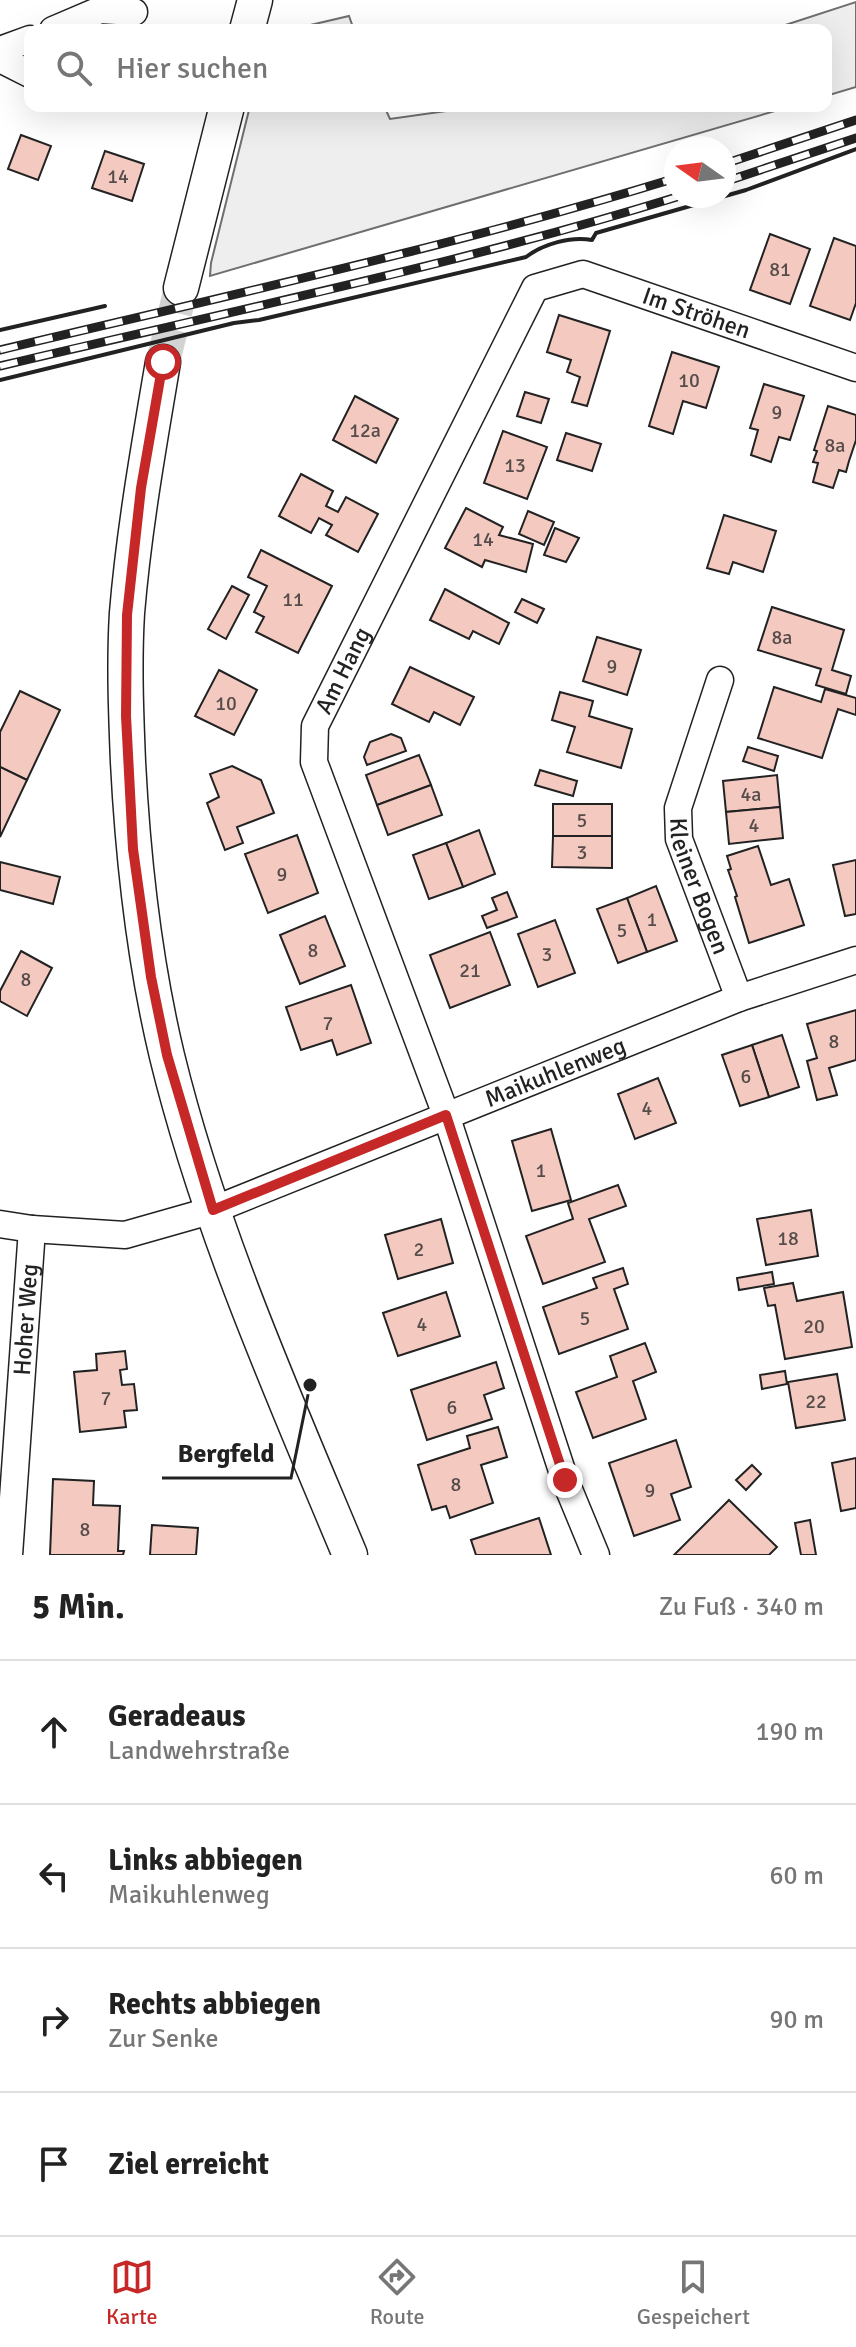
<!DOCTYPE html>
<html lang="de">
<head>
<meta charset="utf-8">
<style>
  :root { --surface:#fff; --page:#f2f2f2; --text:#222; --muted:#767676; --line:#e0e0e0; --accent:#c62828 }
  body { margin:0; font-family:Signika,sans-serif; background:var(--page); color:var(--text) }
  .compass { position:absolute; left:664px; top:136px; width:72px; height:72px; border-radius:50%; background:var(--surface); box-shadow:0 8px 32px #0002; rotate:284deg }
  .stop { position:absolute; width:24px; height:24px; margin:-18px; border:6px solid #c62828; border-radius:50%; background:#fff }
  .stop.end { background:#c62828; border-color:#fff; box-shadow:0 2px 8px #0008 }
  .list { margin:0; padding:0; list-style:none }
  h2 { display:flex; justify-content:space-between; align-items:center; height:104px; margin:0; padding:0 32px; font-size:34px }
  h2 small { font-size:26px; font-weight:400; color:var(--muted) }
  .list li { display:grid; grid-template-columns:52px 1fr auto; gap:24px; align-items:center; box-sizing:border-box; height:144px; padding:0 32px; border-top:2px solid var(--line) }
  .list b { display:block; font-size:30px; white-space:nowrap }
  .list p { margin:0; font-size:26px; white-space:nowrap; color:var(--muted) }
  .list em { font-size:26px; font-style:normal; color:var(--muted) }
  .icon { flex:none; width:44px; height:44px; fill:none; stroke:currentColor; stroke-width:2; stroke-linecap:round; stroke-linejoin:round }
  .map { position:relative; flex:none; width:856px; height:1555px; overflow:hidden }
  .search { position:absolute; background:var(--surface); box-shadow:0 8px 32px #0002; left:24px; right:24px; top:24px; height:88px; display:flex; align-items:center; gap:20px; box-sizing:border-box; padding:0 28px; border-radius:16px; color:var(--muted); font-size:30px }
  .sheet { height:680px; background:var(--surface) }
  nav { display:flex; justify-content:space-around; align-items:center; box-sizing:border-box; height:112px; border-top:2px solid var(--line); background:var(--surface); font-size:22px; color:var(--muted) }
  nav a { display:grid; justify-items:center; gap:4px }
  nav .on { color:var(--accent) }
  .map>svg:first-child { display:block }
</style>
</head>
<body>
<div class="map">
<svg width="856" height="1555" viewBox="0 0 856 1555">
  <rect width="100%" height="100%" fill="#fff"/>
  <!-- green -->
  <g fill="#eee" stroke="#6f6f6f" stroke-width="2">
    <path d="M856,2V87L826,96V30H770Z"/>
    <path d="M349,16L354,30H289Z"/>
    <path d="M250,106H384L390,119L482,106H792L210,276L211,263Z"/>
  </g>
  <!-- building -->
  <g fill="#f3c9c0" stroke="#222" stroke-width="2">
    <path d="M21,135L51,146L38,180L8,169Z"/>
    <path d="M105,151L144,164L132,201L92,188Z"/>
    <path d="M770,234L810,249L790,304L750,290Z"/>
    <path d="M834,238L856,246V303L850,320L810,306Z"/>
    <path d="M559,315L610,331L587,406L572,402L580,377L567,372L571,360L547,352Z"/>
    <path d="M672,352L719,367L706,408L683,401L673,434L649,426Z"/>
    <path d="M764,384L804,396L790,440L779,437L771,462L751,455L758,430L750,428Z"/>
    <path d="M525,392L549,399L541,423L517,416Z"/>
    <path d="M355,396L398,419L376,463L333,440Z"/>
    <path d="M828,406L856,415V440L849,461L846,472L839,470L833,488L813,482L818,463L813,462L817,451L814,450Z"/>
    <path d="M503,431L547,447L527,499L484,483Z"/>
    <path d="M566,433L601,444L592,471L557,460Z"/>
    <path d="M301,474L333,491L326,506L338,512L346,497L378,514L358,552L326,535L332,525L319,518L311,533L279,516Z"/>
    <path d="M466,508L503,527L499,535L533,544L526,572L485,560L482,567L445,548Z"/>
    <path d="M528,511L554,522L544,545L519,534Z"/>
    <path d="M724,515L776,531L763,572L733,562L729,574L707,568Z"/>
    <path d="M555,528L579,538L566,562L544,555Z"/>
    <path d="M261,550L332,586L298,653L256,632L264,617L254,612L267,586L248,577Z"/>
    <path d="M232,586L249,595L226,639L208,629Z"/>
    <path d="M445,589L509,623L499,644L473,631L469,639L430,620Z"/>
    <path d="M522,599L544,609L537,623L515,612Z"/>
    <path d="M772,607L844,630L832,670L851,676L846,694L816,685L821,669L758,650Z"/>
    <path d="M597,637L641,650L627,695L583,681Z"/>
    <path d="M410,667L474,697L460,725L434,712L429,722L392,704Z"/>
    <path d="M219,670L257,690L234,735L195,716Z"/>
    <path d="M774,687L821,702L825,689L856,698V715L838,709L822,758L758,738Z"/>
    <path d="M20,691L60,710L27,780L0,767V732Z"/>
    <path d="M560,692L593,701L589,716L632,729L621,768L567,752L575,727L552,720Z"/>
    <path d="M391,734L401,738L406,751L367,765L364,757L370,742Z"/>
    <path d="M748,747L778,756L774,771L743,761Z"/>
    <path d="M419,755L431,785L377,805L366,775Z"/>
    <path d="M232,766L261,780L274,813L237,827L243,843L225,850L207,803L219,797L210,774Z"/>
    <path d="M0,767L27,780L0,837Z"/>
    <path d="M540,770L577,781L573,796L535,785Z"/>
    <path d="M777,775L780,807L726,812L723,781Z"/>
    <path d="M431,785L442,815L388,835L377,805Z"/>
    <rect x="553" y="804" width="59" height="32"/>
    <path d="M780,807L783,838L729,844L726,812Z"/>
    <path d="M479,830L495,874L463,887L446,843Z"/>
    <path d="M297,835L318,893L268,913L245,854Z"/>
    <path d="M553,836H612V868L552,867Z"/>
    <path d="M446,843L463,887L429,899L413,855Z"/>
    <path d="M758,846L771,885L789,879L804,925L749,943L735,897L737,896L728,870L731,869L727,856Z"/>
    <path d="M856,860V914L845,916L833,865Z"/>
    <path d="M0,862L60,877L53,904L0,890Z"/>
    <path d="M656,886L677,941L647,952L627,898Z"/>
    <path d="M507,892L517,917L487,928L482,916L497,910L492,898Z"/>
    <path d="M627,898L647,952L618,963L597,909Z"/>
    <path d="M325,916L345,966L300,984L280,935Z"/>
    <path d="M555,920L575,973L538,987L518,934Z"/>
    <path d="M490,932L510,985L450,1008L430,955Z"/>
    <path d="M21,951L52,968L27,1016L0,1001V991Z"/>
    <path d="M351,985L371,1043L337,1055L332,1040L301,1050L286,1007Z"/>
    <path d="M856,1010V1060L829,1068L837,1095L817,1100L807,1061L817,1058L807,1024Z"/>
    <path d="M782,1035L799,1087L769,1097L752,1045Z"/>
    <path d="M752,1045L769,1097L740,1106L722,1055Z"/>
    <path d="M658,1078L676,1123L635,1139L618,1094Z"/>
    <path d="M551,1129L571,1200L532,1211L512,1141Z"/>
    <path d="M618,1185L626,1206L589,1219L605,1262L543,1284L526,1236L573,1219L568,1203Z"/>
    <path d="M811,1210L818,1256L766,1265L757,1219Z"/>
    <path d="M441,1219L453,1263L398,1279L385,1235Z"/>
    <path d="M623,1268L628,1284L614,1289L628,1329L559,1354L543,1307L597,1288L593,1278Z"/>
    <path d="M772,1272L774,1284L739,1290L737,1278Z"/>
    <path d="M793,1283L797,1301L843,1292L852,1347L785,1359L775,1305L768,1306L764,1288Z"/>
    <path d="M446,1292L460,1336L398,1356L383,1313Z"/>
    <path d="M645,1343L656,1372L633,1381L646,1419L593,1438L576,1392L617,1377L610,1356Z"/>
    <path d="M125,1351L127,1369L120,1370L122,1385L134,1384L137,1410L124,1411L126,1427L80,1432L74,1372L97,1370L96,1354Z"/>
    <path d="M496,1362L504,1388L484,1395L492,1419L427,1440L411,1390Z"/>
    <path d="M785,1371L787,1384L762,1389L760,1375Z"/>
    <path d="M837,1374L845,1420L796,1428L788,1382Z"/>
    <path d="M498,1427L507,1457L481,1465L493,1503L450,1518L446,1506L432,1510L418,1465L470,1448L467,1436Z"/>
    <path d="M676,1440L691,1487L671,1494L680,1520L634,1536L609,1463Z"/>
    <path d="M856,1458V1508L841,1511L832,1463Z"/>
    <path d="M752,1465L761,1474L746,1490L736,1480Z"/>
    <path d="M53,1479L94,1481L93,1505L120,1506L118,1551H124L123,1555H50Z"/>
    <path d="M729,1500L777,1547L769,1555H674Z"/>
    <path d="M539,1518L551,1555H476L471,1540Z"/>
    <path d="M810,1520L816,1555H801L795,1523Z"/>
    <path d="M152,1525L198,1528L196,1555H150Z"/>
  </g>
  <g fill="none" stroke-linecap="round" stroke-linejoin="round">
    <!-- tertiary-tunnel -->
    <path stroke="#d3d3d3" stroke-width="34" stroke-dasharray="34 17" stroke-linecap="butt" d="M163,362L181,288"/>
    <!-- minor casing -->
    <g stroke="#222" stroke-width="29">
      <g id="minor">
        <path d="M53,30L100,10L134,12"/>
        <path d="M0,50L30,39"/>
        <path d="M0,59L30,74"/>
        <path id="s1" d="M720,680L678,808L679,839L739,998"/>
        <path id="s2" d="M0,1224L32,1229L125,1235L213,1210L739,998L856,960"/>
        <path id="s3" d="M9,1555L32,1229"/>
        <path id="s4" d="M596,1555L565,1480L446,1115L314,762L315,726L535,288L583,274L856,368"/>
      </g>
    </g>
    <!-- tertiary casing -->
    <g stroke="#222" stroke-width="37">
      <g id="tertiary">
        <path d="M247,30L255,0"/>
        <path d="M181,288L227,106"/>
        <path d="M163,362C149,445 134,529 127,613C124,662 126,713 128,762C133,860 144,960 167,1056C209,1228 282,1392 350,1555"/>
      </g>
    </g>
    <!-- minor -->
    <use href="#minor" stroke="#fff" stroke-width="26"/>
    <!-- tertiary -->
    <use href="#tertiary" stroke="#fff" stroke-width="34"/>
    <!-- rail casing -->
    <g stroke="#222" stroke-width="9">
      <g id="rail">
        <path d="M724,164L856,120"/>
        <path d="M724,182L856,138"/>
        <path d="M0,350C226,296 454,246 676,178"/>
        <path d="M0,366C227,312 457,265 680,196"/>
      </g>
    </g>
    <!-- rail -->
    <use href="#rail" stroke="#fff" stroke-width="6" stroke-dasharray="18" stroke-linecap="butt"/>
    <!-- wall -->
    <g stroke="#222" stroke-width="4">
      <path d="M0,330L105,306"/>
      <path d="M0,380L234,323L259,320L526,257C543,244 571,236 592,240L596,233L746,190L856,149"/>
    </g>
  </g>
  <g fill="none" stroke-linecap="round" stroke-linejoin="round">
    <!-- route -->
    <path stroke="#c62828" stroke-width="10" d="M163,362L141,488L127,615L126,716L133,849L151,977L167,1055L213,1210L446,1115L565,1480"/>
  </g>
  <g text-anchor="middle" stroke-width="6" stroke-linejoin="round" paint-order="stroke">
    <!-- number labels -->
    <g font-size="20" fill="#564c4a">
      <text x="118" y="183">14</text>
      <text x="780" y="276">81</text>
      <text x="689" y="387">10</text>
      <text x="777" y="419">9</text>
      <text x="365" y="437">12a</text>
      <text x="835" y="452">8a</text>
      <text x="515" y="472">13</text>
      <text x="483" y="546">14</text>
      <text x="293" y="606">11</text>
      <text x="782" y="644">8a</text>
      <text x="612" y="673">9</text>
      <text x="226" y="710">10</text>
      <text x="751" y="801">4a</text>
      <text x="582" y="827">5</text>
      <text x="754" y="832">4</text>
      <text x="582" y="859">3</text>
      <text x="282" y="881">9</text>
      <text x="652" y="926">1</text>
      <text x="622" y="937">5</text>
      <text x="313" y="957">8</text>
      <text x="547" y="961">3</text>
      <text x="470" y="977">21</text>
      <text x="26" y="986">8</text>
      <text x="328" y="1030">7</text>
      <text x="834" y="1048">8</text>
      <text x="746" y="1083">6</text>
      <text x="647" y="1115">4</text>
      <text x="541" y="1177">1</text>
      <text x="788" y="1245">18</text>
      <text x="419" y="1256">2</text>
      <text x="585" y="1325">5</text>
      <text x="422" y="1331">4</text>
      <text x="814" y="1333">20</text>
      <text x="106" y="1405">7</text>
      <text x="816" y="1408">22</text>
      <text x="452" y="1414">6</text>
      <text x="456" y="1491">8</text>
      <text x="650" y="1497">9</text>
      <text x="85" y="1536">8</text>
    </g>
    <!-- street labels -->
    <g font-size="24" fill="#222" stroke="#fff">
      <text dy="8" stroke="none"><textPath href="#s4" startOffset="1538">Im Ströhen</textPath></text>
      <text dy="8" stroke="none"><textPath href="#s4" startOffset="940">Am Hang</textPath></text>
      <text dy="8" stroke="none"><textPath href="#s1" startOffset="216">Kleiner Bogen</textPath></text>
      <text dy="8" stroke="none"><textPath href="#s2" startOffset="586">Maikuhlenweg</textPath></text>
      <text dy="8" stroke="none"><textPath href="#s3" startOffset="236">Hoher Weg</textPath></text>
    </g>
  </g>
  <!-- callouts -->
  <path fill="none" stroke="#222" stroke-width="3" d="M310 1385L291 1478H162"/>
  <circle fill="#222" stroke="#fff" stroke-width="3" cx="310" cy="1385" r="8"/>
  <g font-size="26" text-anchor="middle" font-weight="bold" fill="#222" stroke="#fff" stroke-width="6" stroke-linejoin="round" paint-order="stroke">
    <text x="226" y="1462">Bergfeld</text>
  </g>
</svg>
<svg class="compass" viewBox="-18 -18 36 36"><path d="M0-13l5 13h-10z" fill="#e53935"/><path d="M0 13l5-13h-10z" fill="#767676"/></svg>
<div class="stop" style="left:163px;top:362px"></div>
<div class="stop end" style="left:565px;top:1480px"></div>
<div class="search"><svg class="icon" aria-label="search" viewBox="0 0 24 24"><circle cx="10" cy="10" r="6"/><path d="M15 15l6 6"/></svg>Hier suchen</div>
</div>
<section class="sheet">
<h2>5 Min.<small>Zu Fuß · 340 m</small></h2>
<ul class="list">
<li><svg class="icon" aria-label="ahead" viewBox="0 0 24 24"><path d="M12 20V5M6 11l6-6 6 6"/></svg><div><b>Geradeaus</b><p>Landwehrstraße</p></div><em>190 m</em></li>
<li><svg class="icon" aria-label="left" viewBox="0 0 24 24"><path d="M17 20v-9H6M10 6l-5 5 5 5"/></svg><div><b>Links abbiegen</b><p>Maikuhlenweg</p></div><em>60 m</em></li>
<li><svg class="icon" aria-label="right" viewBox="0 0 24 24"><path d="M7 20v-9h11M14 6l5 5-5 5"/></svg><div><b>Rechts abbiegen</b><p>Zur Senke</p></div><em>90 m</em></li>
<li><svg class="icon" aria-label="arrive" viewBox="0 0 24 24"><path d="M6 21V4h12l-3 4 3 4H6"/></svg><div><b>Ziel erreicht</b></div></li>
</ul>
</section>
<nav>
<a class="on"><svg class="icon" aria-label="map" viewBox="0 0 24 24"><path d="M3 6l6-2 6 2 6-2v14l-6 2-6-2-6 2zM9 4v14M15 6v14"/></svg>Karte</a>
<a><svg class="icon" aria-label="directions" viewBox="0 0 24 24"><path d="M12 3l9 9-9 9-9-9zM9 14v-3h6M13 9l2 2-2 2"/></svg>Route</a>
<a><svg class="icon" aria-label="saved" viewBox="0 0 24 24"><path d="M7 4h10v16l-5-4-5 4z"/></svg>Gespeichert</a>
</nav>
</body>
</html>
